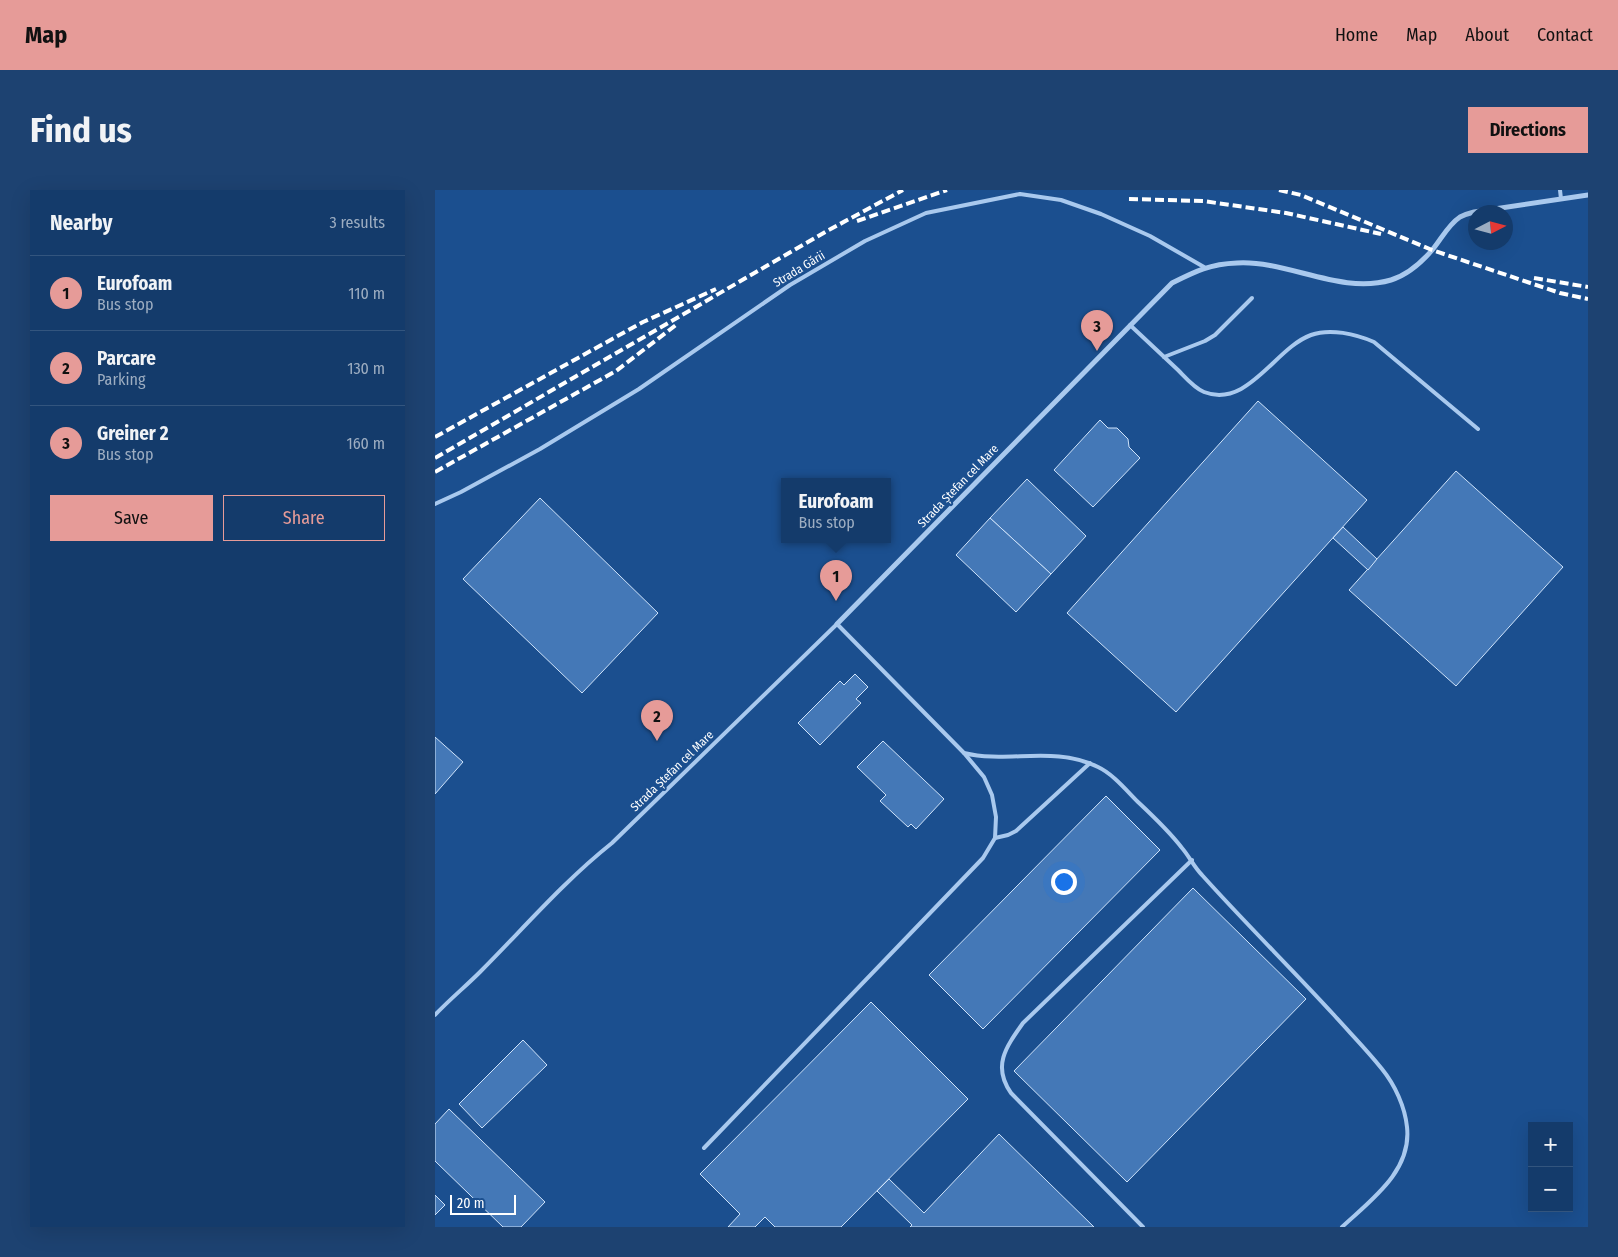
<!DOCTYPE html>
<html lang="en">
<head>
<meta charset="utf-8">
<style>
  :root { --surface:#143b6b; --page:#1d4271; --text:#f1f3f6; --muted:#9dadc1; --line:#33557e; --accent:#e69b98 }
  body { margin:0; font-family:"Fira Sans Condensed",sans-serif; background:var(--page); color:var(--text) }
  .controls { position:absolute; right:15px; bottom:15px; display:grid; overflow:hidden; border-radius:0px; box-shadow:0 5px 20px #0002 }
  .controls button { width:45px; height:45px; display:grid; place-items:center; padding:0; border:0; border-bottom:1px solid var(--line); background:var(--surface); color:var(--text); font:25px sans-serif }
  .compass { position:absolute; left:1033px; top:15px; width:45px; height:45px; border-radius:50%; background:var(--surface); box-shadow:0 5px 20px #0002; rotate:84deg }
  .scale { position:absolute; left:15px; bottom:12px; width:66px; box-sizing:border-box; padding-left:5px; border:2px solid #fff; border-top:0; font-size:14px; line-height:18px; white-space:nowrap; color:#fff; -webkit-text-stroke:4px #1b4f8f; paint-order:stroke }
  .you { position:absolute; left:628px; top:691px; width:18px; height:18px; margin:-12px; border:4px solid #fff; border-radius:50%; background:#1a73e8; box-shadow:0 0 0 8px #1a73e833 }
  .badge { display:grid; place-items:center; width:32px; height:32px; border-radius:50%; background:var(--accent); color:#111; font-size:16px; font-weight:700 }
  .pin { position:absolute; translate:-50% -41px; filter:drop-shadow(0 1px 2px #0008) }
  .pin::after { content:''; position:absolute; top:26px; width:18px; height:15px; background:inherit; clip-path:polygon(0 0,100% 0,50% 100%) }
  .popup { position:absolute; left:346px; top:288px; width:110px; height:65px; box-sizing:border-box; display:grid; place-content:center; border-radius:0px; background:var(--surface); filter:drop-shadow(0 1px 4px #0005); font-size:16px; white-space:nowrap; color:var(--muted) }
  .popup b { font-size:19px; color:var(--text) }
  .popup::after { content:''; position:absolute; left:50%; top:100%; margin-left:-10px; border:10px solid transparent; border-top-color:var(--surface) }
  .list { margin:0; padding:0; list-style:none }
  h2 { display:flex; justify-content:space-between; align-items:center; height:65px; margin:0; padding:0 20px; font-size:21px }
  h2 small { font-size:16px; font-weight:400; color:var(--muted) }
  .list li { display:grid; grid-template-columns:32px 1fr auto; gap:15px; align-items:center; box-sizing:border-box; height:75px; padding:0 20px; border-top:1px solid var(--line) }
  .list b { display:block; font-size:19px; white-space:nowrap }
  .list p { margin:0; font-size:16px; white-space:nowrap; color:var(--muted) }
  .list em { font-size:16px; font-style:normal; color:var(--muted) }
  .actions { display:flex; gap:10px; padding:15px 20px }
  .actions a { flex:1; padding:11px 0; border:1px solid var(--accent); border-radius:0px; text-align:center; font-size:18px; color:var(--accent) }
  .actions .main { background:var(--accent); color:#111 }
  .map { position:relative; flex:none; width:1153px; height:1037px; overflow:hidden; border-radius:0px }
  header { display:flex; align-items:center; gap:30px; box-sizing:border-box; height:70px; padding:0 25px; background:var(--accent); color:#111 }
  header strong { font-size:24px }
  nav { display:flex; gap:28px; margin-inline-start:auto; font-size:18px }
  .intro { display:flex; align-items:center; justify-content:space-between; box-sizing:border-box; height:120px; padding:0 30px }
  h1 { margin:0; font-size:35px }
  .button { padding:12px 22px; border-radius:0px; background:var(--accent); color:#111; font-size:18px; font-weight:700 }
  main { display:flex; gap:30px; padding:0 30px }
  aside { flex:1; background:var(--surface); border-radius:0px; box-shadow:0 5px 20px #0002 }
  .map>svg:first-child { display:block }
</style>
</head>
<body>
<header>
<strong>Map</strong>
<nav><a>Home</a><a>Map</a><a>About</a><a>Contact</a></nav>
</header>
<div class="intro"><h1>Find us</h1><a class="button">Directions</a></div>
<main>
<aside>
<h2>Nearby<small>3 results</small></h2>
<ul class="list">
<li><span class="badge">1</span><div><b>Eurofoam</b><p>Bus stop</p></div><em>110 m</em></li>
<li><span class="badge">2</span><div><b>Parcare</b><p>Parking</p></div><em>130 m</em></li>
<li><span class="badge">3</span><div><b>Greiner 2</b><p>Bus stop</p></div><em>160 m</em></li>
</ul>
<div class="actions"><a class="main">Save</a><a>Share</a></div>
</aside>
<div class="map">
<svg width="1153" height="1037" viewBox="0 0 1153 1037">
  <rect width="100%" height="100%" fill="#1b4f8f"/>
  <!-- building -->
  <g fill="#4478b7" stroke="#cfe3fa">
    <path d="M823,211L932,310L741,522L632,423Z"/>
    <path d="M665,230L673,238H682L693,249L694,257L705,268L658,317L619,280Z"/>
    <path d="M1021,281L1128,377L1021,496L914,400Z"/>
    <path d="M592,289L651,346L616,384L555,328Z"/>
    <path d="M105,308L223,423L147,503L28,389Z"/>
    <path d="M555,328L616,384L581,422L521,365Z"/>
    <path d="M908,337L942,369L933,380L898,348Z"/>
    <path d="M420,484L433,497L421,509L426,513L385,555L363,533L405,491L409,495Z"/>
    <path d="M0,547L28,572L0,604Z"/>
    <path d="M448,551L509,609L481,639L476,634L473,637L445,611L451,605L422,577Z"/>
    <path d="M671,606L725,660L548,839L494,785Z"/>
    <path d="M758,698L871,809L692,992L579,881Z"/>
    <path d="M436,812L533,909L406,1037H340L330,1027L320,1037H293L305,1024L265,984Z"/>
    <path d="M88,850L112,875L47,938L24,914Z"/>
    <path d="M14,919L110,1012L86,1037H68L0,971V934Z"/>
    <path d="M564,944L659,1037H475L477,1035L442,1001L454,989L489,1023Z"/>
    <path d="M0,1005L10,1015L0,1025Z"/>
  </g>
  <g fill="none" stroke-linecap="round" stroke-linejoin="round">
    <!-- lane -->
    <g stroke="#a9c9ee" stroke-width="4">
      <path d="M1125,0L1126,9"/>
      <path d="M695,135C711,150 727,165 743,180C750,187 759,198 769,202C813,219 840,158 876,145C895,138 921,144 939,152L1043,239"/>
      <path d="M729,167L770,151L780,145L817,108"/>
      <path d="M0,314L26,302L105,259L204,199L355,95L430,51L491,23L585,4L626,10L666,24L715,46L769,77"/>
      <path d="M560,648L573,645L581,641L655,573"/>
      <path d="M0,825C14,810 30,797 45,782C88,739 128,692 177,653L402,434L529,563C573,574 618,555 663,577C678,584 691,600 703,612C718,626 734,641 747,658C754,666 759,677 767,685C810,733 856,778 899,825C915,843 932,860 947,879C960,895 970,917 972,937C977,981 936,1010 907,1037"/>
      <path d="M269,958L548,668L560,648L561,627L557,605L549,587L529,563"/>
      <path d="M708,1037L576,903C557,876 571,857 588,833L757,670"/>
    </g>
    <!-- street -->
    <path stroke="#a9c9ee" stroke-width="5" d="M402,434L737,93C761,81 775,74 802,73C853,70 905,105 956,90C972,85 987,72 998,59C1007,48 1013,35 1025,27C1029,25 1035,23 1039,22L1153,5"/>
    <!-- rail -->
    <g stroke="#fff" stroke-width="4" stroke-dasharray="9 4" stroke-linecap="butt">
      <path d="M844,0L866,5L997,60L1125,103L1153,109"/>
      <path d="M694,9L768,11L851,23L946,44"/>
      <path d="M422,31L512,0"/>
      <path d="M1099,88L1153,97"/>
      <path d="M0,247L208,132L281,99"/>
      <path d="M0,268L392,41L468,0"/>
      <path d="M0,282L181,181L241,135"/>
    </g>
  </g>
  <g text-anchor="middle" stroke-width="4" stroke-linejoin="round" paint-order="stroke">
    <!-- street labels -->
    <g font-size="12" fill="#fff" stroke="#1b4f8f">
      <text transform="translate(364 79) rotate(-31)" y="4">Strada Gării</text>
      <text transform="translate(523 296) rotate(-46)" y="4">Strada Ștefan cel Mare</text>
      <text transform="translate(237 581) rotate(-44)" y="4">Strada Ștefan cel Mare</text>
    </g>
  </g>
</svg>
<div class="controls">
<button>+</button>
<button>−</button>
</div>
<svg class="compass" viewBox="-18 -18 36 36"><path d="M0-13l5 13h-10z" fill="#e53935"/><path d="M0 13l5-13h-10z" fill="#9dadc1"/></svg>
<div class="scale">20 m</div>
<div class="you"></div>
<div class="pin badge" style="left:401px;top:411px">1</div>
<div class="popup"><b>Eurofoam</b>Bus stop</div>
<div class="pin badge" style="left:222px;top:551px">2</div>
<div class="pin badge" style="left:662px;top:161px">3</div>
</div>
</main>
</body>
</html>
